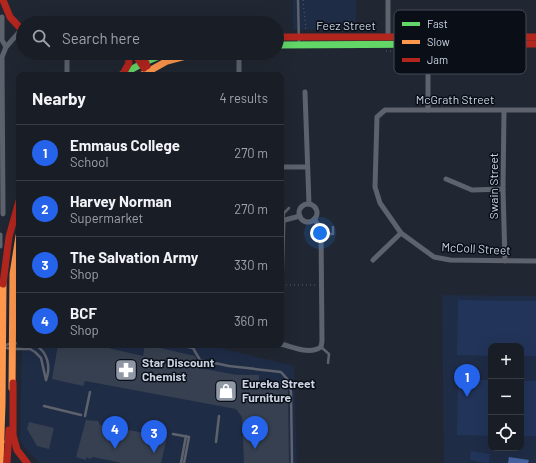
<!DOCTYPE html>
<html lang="en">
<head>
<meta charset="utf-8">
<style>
  :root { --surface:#191d26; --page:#262a32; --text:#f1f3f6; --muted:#9fa2a7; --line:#373b43; --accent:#2563eb }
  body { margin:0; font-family:Barlow,sans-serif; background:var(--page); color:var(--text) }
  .controls { position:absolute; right:12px; bottom:12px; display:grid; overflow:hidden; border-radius:8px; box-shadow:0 4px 16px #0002 }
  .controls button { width:36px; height:36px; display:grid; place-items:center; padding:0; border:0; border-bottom:1px solid var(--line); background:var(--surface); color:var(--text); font:20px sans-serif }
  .you { position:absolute; left:320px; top:233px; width:14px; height:14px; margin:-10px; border:3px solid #fff; border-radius:50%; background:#1a73e8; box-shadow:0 0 0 6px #1a73e833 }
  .badge { display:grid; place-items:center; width:26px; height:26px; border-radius:50%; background:var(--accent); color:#fff; font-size:13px; font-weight:700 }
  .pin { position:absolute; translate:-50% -33px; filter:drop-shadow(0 1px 2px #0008) }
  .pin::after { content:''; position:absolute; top:21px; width:14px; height:12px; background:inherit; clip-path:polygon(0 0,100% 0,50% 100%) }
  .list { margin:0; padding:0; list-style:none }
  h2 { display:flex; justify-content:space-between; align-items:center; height:52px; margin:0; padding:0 16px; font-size:17px }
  h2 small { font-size:13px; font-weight:400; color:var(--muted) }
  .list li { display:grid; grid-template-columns:26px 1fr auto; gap:12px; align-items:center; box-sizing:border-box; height:56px; padding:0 16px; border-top:1px solid var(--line) }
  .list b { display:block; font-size:15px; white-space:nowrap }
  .list p { margin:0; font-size:13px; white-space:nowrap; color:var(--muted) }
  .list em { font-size:13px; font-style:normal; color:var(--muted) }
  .icon { flex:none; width:22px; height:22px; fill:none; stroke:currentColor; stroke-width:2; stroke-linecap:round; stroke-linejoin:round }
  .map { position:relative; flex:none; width:536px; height:463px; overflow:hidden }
  .search { position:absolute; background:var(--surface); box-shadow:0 4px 16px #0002; left:16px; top:16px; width:268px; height:44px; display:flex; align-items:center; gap:10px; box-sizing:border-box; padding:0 14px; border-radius:22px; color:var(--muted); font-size:15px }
  .panel { position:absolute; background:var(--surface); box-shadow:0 4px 16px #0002; left:16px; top:72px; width:268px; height:276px; border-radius:8px }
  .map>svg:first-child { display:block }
</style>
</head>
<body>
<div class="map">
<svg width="536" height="463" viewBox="0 0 536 463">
  <rect width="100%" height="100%" fill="#212732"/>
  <!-- built -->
  <g fill="#1f2c46" fill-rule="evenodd">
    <path d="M293,0H356V29L293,30Z"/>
    <path d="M442,295L536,296V463H444ZM491,346H521V448H491Z"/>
    <path d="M22,345H220V348L294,366L297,463H40L29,453L20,441Z"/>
  </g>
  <!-- green -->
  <g fill="#223459">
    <path d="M458,300L536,301V356H521V346H491V356L457,355Z"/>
    <path d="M458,380H491V436L457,435Z"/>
    <rect x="521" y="381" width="15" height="55"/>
    <path d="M471,451L490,454L489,463L470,460Z"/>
  </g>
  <!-- water -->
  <path fill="#4563a1" d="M509,457L529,460L528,463H508Z"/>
  <!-- building -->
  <g fill="#374050">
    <path d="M58,345H95L143,356L145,345H147L195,356L196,358L194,367L237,375H259V383L283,381L287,385L288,392L289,463H244L242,417L236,409L85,381L83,386L52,379Z"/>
    <path d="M86,420L98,421L100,425L167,437L161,463H122L93,457L90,459L86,457V460L76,457Z"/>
    <path d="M29,422L54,428L49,449L37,446L27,429Z"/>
  </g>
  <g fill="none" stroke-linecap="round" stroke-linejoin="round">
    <!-- path -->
    <g stroke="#5b5f68" stroke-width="1" stroke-dasharray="1 3" stroke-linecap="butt">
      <path d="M303,0L306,30"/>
      <path d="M386,51H420L423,53"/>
      <path d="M286,285H317"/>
    </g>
    <!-- lane -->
    <g stroke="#5d626d" stroke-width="2.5">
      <path d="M298,0L299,44"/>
      <path d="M283,221L284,213L289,208"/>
      <path d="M322,234H333V227"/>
      <path d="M35,345C48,352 51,367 46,380"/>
      <path d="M179,345L193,348L200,360L229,366L281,372L289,381L291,392L292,463"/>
      <path d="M3,346L12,343H19"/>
      <path d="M2,347L12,349H30L35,352L41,358L46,380"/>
      <path d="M321,347L329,354L328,363"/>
      <path d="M30,349L31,345"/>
      <path d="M44,406L81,415"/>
      <path d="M85,416L90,392"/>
      <path d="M173,434L189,437L184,463"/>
      <path d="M216,442L219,416"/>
      <path d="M181,463L186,436"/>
    </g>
    <!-- street -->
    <g stroke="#5d626d" stroke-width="5">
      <path d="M2,17V40L6,47L2,57L3,214"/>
      <path d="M388,36V0"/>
      <path d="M428,42V110"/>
      <path d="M6,47L21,30"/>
      <path d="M67,75V53"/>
      <path d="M239,75V53"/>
      <path d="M305,92L309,204"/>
      <path d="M536,110H385L377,117L375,187L380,203L401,233L434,257L450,260L536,261"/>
      <path d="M504,111L503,189L505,261"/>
      <path d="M281,167H307"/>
      <path d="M446,179L472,190L503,189"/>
      <circle cx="308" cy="213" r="9"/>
      <path d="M281,221L300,216"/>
      <path d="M0,235V246"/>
      <path d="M373,260L401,233"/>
      <path d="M281,289L283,222"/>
      <path d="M281,318V344"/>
      <path d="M281,344C294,347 309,355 321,347L322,341L321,229L314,219"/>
    </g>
    <!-- fast -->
    <g stroke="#63d668" stroke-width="7">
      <path d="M277,45L449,44"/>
      <path d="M121,75L145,62L166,53"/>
    </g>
    <!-- slow -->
    <g stroke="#ff974d" stroke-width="7">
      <path d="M142,75L167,61L197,53"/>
      <path d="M12,388L13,274L19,236"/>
      <path d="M0,444L1,442"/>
      <path d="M0,463L2,404L3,284"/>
    </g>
    <!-- jam -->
    <g stroke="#b3261e" stroke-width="7">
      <path d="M3,0L10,17L23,31"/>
      <path d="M277,37H536"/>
      <path d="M449,44H536"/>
      <path d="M134,53L144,68"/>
      <path d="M142,53L147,66"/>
      <path d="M123,74L129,63L128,53"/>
      <path d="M3,284L9,237L19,201"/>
      <path d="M13,383V435L17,450L27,463"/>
      <path d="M7,463L9,430"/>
    </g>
  </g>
  <!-- icons -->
  <defs>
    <g id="pharmacy-square" transform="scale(1.15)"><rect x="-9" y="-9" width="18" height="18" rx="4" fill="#9097a5" stroke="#090e17"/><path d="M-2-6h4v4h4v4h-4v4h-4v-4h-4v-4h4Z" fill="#fff"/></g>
    <g id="shop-square" transform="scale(1.15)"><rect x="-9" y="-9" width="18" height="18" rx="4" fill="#9097a5" stroke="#090e17"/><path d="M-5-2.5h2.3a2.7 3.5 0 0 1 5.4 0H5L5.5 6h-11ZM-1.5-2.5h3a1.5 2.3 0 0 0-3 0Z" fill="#fff"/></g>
  </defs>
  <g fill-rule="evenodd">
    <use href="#pharmacy-square" x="126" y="370"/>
    <use href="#shop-square" x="226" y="391"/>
  </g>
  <g text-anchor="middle" stroke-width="3" stroke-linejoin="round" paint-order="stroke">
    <!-- street labels -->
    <g font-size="12" fill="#ccd4e3" stroke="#090e17">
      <text x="346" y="30">Feez Street</text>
      <text x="455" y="104">McGrath Street</text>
      <text transform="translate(494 186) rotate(-90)" y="4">Swain Street</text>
      <text transform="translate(476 249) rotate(3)" y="4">McColl Street</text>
    </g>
    <!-- poi labels -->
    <g font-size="12" font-weight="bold" fill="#ccd4e3" stroke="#090e17" text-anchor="start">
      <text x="142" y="367">Star Discount<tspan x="142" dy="14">Chemist</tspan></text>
      <text x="242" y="388">Eureka Street<tspan x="242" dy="14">Furniture</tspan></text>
    </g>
  </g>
  <!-- legend -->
  <rect x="394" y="10" width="132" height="64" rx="6" fill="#090e17" stroke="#444954" stroke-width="1"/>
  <rect x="402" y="22" width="18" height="4" fill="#63d668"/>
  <rect x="402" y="40" width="18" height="4" fill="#ff974d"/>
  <rect x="402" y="58" width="18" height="4" fill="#b3261e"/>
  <g font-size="11" fill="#ccd4e3">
    <text x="427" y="28">Fast</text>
    <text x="427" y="46">Slow</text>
    <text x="427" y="64">Jam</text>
  </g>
</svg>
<div class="controls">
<button>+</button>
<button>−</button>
<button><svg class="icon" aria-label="locate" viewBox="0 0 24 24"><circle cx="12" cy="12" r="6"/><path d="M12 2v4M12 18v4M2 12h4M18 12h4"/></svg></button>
</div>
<div class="you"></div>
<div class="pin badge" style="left:467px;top:397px">1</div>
<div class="pin badge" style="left:255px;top:449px">2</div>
<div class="pin badge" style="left:154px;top:453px">3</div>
<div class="pin badge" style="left:115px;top:449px">4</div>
<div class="search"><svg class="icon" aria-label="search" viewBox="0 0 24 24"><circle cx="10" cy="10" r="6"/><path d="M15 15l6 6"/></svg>Search here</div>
<section class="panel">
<h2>Nearby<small>4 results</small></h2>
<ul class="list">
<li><span class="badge">1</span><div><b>Emmaus College</b><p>School</p></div><em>270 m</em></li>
<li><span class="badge">2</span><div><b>Harvey Norman</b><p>Supermarket</p></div><em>270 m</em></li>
<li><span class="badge">3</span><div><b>The Salvation Army</b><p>Shop</p></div><em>330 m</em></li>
<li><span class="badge">4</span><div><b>BCF</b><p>Shop</p></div><em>360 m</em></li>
</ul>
</section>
</div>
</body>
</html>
